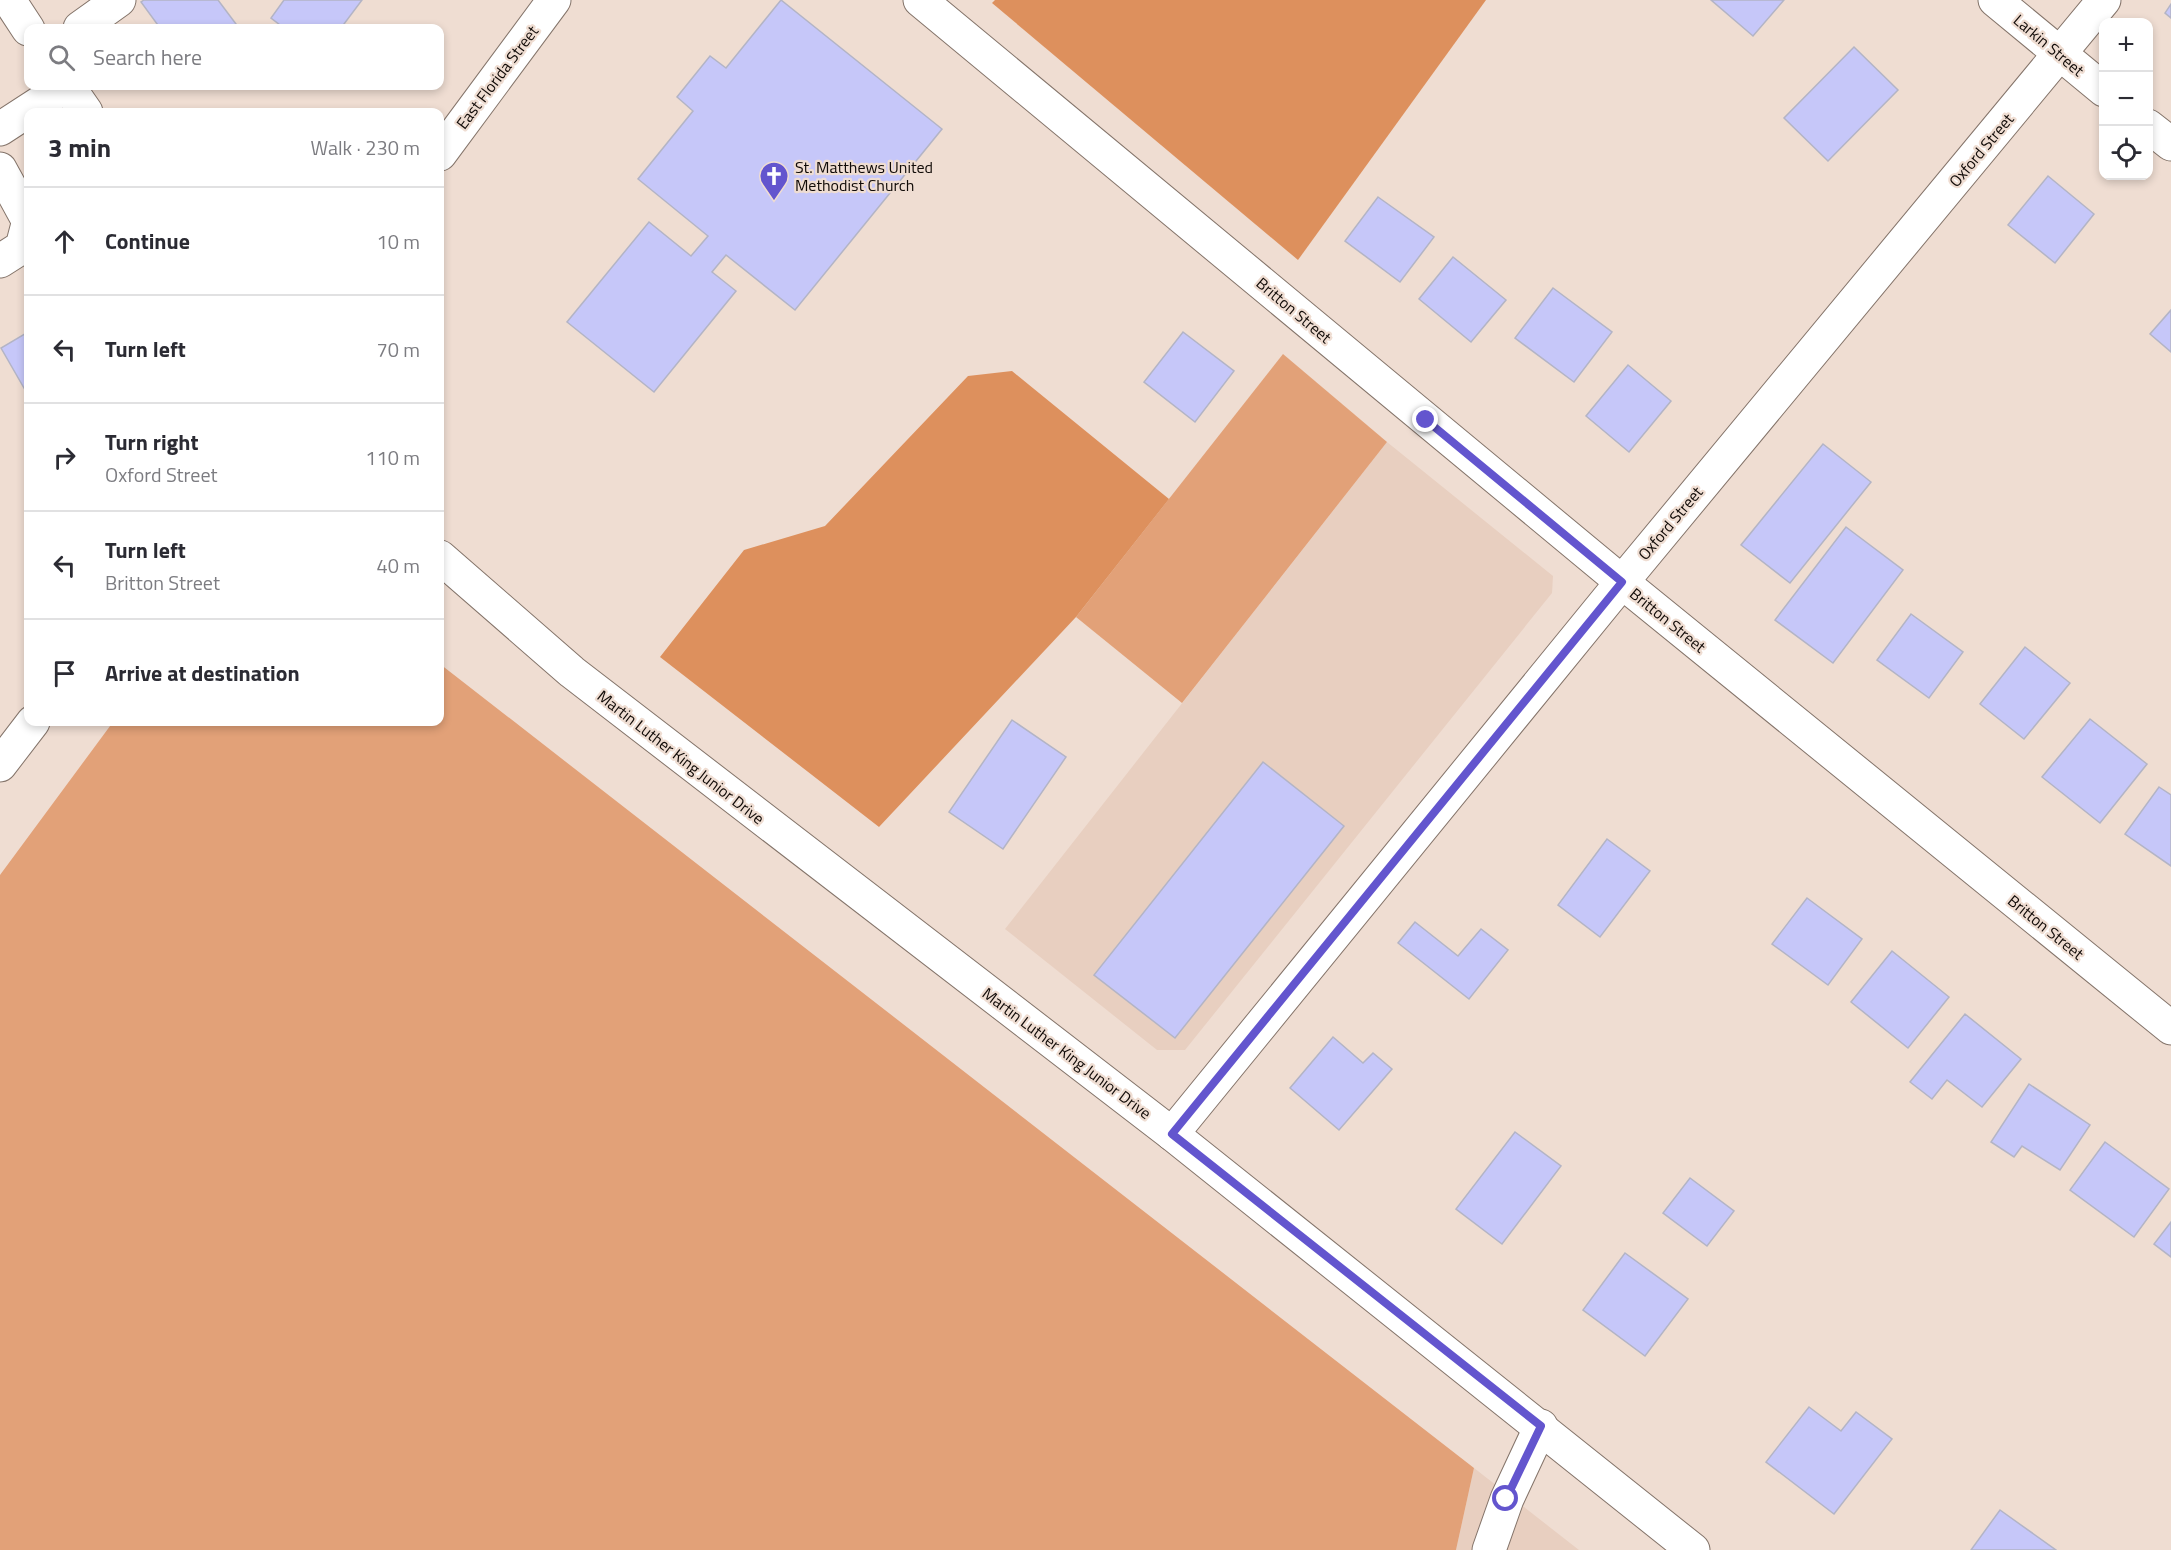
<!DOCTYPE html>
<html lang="en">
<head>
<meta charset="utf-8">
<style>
  :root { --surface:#fff; --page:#f2f2f3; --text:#2b2b33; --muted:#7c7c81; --line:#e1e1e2 }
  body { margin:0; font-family:"Titillium Web",sans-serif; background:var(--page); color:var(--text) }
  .controls { position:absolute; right:18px; top:18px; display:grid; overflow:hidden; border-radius:12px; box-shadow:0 3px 9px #0003 }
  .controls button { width:54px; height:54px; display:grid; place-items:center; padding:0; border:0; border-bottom:2px solid var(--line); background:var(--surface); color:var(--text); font:30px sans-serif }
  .stop { position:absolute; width:18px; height:18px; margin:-14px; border:4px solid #6355ce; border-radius:50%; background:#fff }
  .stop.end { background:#6355ce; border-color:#fff; box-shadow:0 2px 6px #0008 }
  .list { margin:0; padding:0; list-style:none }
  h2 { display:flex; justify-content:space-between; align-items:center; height:78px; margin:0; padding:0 24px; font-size:26px }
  h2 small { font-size:20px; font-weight:400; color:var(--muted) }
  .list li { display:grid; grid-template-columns:39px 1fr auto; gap:18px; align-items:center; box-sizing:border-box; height:108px; padding:0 24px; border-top:2px solid var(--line) }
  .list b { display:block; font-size:22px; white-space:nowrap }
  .list p { margin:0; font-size:20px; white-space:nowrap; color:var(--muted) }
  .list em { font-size:20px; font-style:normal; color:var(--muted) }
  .icon { flex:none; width:33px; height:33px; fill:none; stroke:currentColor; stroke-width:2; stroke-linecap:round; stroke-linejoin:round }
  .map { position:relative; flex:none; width:2171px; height:1550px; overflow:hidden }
  .search { position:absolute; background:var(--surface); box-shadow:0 3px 9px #0003; left:24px; top:24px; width:420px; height:66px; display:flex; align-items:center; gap:15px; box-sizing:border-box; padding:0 21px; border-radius:12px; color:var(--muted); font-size:22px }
  .panel { position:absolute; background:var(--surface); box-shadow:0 3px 9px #0003; left:24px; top:108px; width:420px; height:618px; border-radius:12px }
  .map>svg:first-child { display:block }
</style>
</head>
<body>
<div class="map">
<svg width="2171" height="1550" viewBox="0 0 2171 1550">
  <rect width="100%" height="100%" fill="#efddd2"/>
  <!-- built -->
  <g fill="#e8cfc0">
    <path d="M1387,442L1553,576L1552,593L1185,1050H1157L1005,929Z"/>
    <path d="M1474,1468L1579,1550H1456Z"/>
  </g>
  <!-- green -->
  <g fill="#e2a178">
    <path d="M1283,354L1387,442L1182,703L1076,617Z"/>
    <path d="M440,664L1474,1468L1456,1550H0V875L113,722H440Z"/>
  </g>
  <!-- forest -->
  <g fill="#dd905d">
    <path d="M995,0H1486L1298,260L992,3Z"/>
    <path d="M1012,371L1169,499L1076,617L879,827L660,657L744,550L825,526L968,376Z"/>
  </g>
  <!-- building -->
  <g fill="#c6c7f9" stroke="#b3b4c5" stroke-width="1.5">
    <path d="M144,0H218L239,28H160L141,2Z"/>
    <path d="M284,0H362L341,28H284L271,18Z"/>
    <path d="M781,0L942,129L795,310L726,255L712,272L736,291L654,392L567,322L649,222L691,256L708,236L638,179L693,111L677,97L710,56L726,68Z"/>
    <path d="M1711,0H1784L1753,36Z"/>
    <path d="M2171,4V18L2165,13Z"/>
    <path d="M1854,47L1898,90L1828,161L1784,118Z"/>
    <path d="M2048,176L2094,214L2055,263L2008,225Z"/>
    <path d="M1378,197L1434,237L1400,282L1345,241Z"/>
    <path d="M1453,257L1506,300L1471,342L1419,299Z"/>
    <path d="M1553,288L1612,332L1574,382L1515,338Z"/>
    <path d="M2171,310V352L2150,334Z"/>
    <path d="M28,332V395L1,348Z"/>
    <path d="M1183,332L1234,371L1195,422L1144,382Z"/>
    <path d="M1628,365L1671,401L1629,452L1586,416Z"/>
    <path d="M1823,444L1871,482L1790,583L1741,545Z"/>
    <path d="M1846,527L1903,570L1833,663L1775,620Z"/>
    <path d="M1911,614L1963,652L1929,698L1877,660Z"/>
    <path d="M2025,647L2070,683L2024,739L1980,704Z"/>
    <path d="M2090,719L2147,764L2100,823L2042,777Z"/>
    <path d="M1012,720L1066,757L1003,849L949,812Z"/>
    <path d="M1263,762L1344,826L1175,1038L1094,975Z"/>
    <path d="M2159,787L2171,795V866L2125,834Z"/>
    <path d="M1607,839L1650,871L1600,937L1558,905Z"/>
    <path d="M1807,898L1862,939L1828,985L1772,944Z"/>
    <path d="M1415,922L1458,956L1481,929L1508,950L1469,999L1398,943Z"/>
    <path d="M1892,951L1949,997L1908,1048L1851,1002Z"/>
    <path d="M1965,1014L2021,1059L1982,1107L1947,1080L1932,1099L1910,1082Z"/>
    <path d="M1333,1037L1363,1063L1373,1053L1392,1069L1339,1130L1290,1088Z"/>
    <path d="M2029,1084L2090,1125L2060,1170L2022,1146L2014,1157L1991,1142Z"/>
    <path d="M1515,1132L1561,1166L1502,1244L1456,1209Z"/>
    <path d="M2105,1142L2169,1189L2134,1237L2070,1190Z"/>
    <path d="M1690,1178L1734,1211L1707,1246L1663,1213Z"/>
    <path d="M2171,1222V1257L2154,1244Z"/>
    <path d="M1625,1253L1688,1299L1645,1356L1583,1310Z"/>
    <path d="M1809,1407L1841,1431L1856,1412L1892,1439L1834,1514L1766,1462Z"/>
    <path d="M2000,1510L2056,1550H1971Z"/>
  </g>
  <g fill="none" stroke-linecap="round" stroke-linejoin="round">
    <!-- minor casing -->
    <g stroke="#84746a" stroke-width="35">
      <g id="minor">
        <path d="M920,0L1622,582L2171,1028"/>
        <path d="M1995,0L2104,90"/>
        <path d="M80,28L119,0"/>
        <path d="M2148,126L2171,144"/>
        <path d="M0,129L66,86"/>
        <path d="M0,169L28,220"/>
        <path d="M0,261L22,247L28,224"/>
        <path d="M1172,1134L1622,582L2104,0"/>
        <path d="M1489,1550L1507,1499L1541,1426"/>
      </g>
    </g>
    <!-- major casing -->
    <g stroke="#84746a" stroke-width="35">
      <g id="major">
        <path d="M9,0L28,29"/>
        <path d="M68,86L86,112"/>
        <path d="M440,154L554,0"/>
        <path d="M440,557L572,672L1172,1134L1693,1550"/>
        <path d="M0,765L33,722"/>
      </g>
    </g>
    <!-- minor -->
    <use href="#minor" stroke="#fff" stroke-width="33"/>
    <!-- major -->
    <use href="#major" stroke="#fff" stroke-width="33"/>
  </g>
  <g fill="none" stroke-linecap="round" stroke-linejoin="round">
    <!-- route -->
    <path stroke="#6355ce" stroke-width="8" d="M1426,420L1622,582L1172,1134L1541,1426L1506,1499"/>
  </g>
  <!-- icons -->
  <defs>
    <g id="church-pin" transform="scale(1.5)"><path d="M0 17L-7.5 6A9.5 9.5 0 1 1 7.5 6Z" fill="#6355ce" stroke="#efddd2"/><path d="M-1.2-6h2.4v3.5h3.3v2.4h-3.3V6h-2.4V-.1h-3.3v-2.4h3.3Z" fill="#fff"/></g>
  </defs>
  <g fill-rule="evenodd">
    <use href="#church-pin" x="774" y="176"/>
  </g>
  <g text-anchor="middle" stroke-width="4.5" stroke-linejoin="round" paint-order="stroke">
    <!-- street labels -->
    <g font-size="16" fill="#100a07" stroke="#efddd2">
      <text transform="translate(2049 45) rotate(40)" y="6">Larkin Street</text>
      <text transform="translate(497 77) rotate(-53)" y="6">East Florida Street</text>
      <text transform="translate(1981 150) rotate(-50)" y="6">Oxford Street</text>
      <text transform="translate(1294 310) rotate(40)" y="6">Britton Street</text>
      <text transform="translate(1670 523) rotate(-50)" y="6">Oxford Street</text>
      <text transform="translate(1668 620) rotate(39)" y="6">Britton Street</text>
      <text transform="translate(681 757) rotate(38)" y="6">Martin Luther King Junior Drive</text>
      <text transform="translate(2046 927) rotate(39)" y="6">Britton Street</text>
      <text transform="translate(1067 1053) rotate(37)" y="6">Martin Luther King Junior Drive</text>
    </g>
    <!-- poi labels -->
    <g font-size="16" fill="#100a07" stroke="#efddd2" text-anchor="start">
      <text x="795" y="173">St. Matthews United<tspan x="795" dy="18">Methodist Church</tspan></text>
    </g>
  </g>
</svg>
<div class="controls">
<button>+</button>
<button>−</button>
<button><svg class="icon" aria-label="locate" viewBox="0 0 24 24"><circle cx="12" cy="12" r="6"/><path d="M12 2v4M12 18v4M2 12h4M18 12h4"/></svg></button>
</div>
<div class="stop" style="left:1506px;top:1499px"></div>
<div class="stop end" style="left:1426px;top:420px"></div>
<div class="search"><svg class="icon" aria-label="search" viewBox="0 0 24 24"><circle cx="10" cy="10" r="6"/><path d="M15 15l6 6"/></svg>Search here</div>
<section class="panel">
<h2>3 min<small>Walk · 230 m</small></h2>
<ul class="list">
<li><svg class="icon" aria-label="ahead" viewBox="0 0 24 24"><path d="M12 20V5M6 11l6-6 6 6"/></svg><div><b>Continue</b></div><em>10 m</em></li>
<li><svg class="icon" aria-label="left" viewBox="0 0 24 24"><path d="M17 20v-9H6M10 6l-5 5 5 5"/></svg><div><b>Turn left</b></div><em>70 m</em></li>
<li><svg class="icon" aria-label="right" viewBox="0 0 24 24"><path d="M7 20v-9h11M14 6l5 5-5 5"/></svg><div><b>Turn right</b><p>Oxford Street</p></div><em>110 m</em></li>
<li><svg class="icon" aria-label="left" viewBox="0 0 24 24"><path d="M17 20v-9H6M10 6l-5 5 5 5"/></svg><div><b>Turn left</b><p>Britton Street</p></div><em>40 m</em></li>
<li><svg class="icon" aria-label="arrive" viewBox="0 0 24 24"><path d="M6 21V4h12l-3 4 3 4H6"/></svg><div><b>Arrive at destination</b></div></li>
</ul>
</section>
</div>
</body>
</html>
